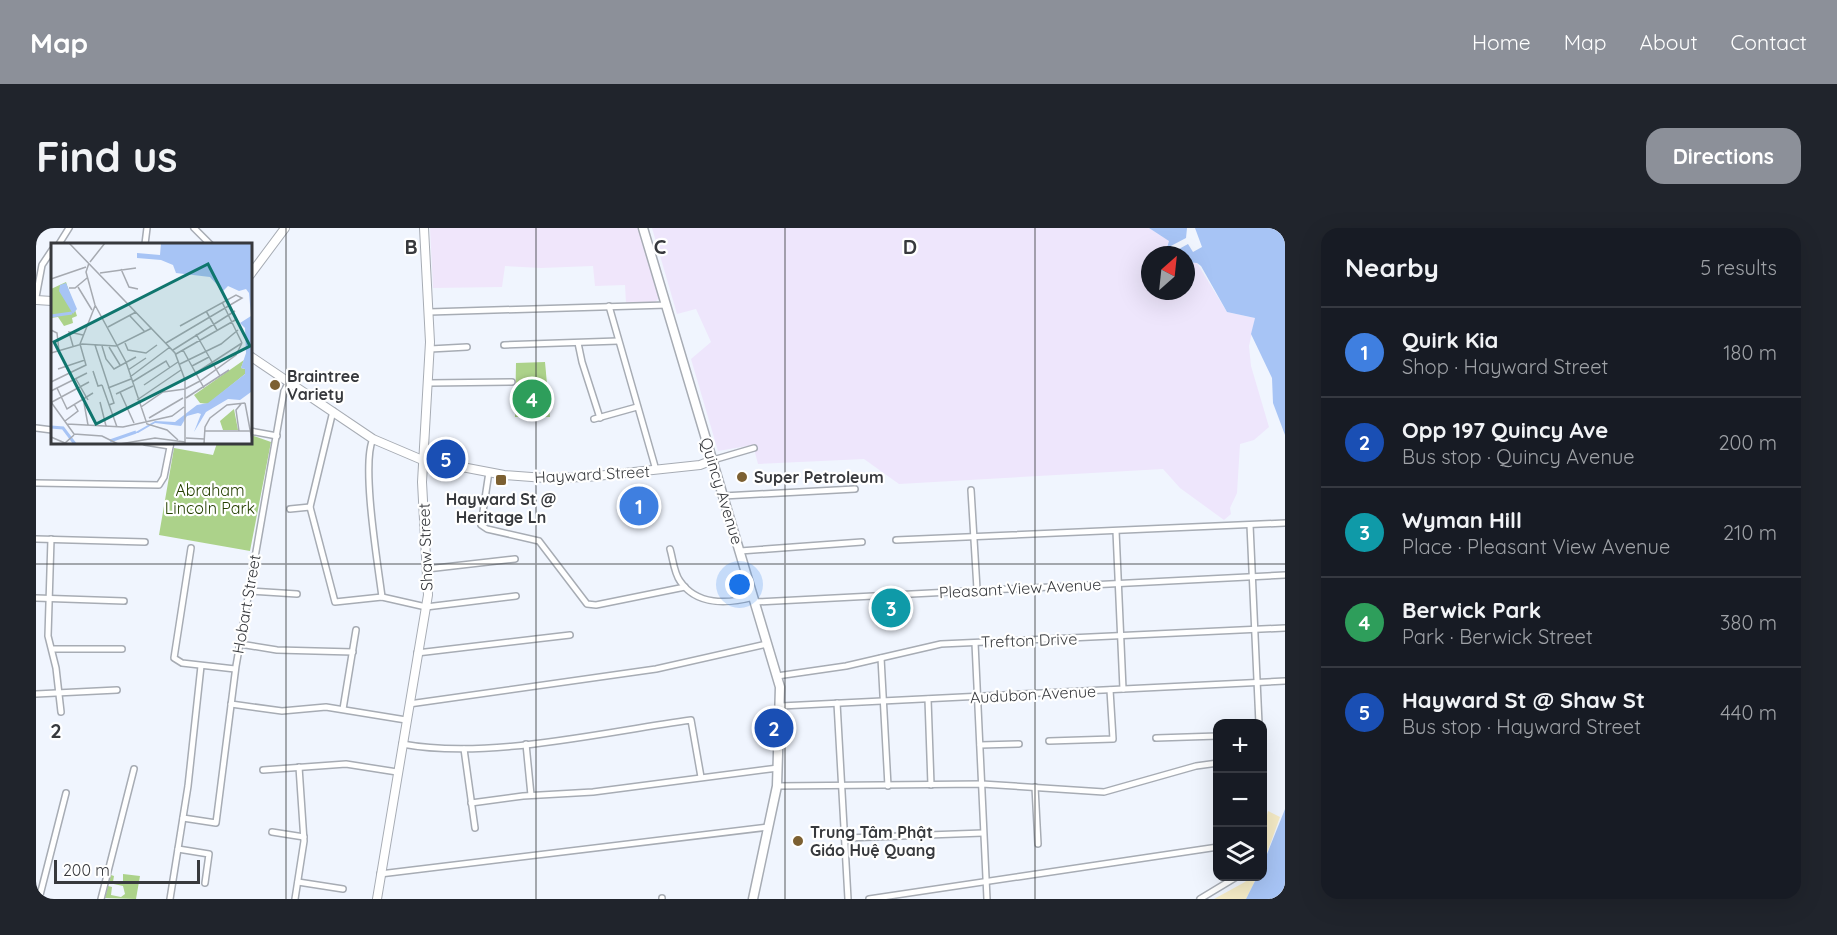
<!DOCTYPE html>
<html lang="en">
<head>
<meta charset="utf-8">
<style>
  :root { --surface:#171b24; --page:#20242c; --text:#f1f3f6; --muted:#9ea1a6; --line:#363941; --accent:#8c9099 }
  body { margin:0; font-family:Quicksand,sans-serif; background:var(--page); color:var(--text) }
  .controls { position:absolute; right:18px; bottom:18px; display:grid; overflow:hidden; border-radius:12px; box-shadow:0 6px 24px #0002 }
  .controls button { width:54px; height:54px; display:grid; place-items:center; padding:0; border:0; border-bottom:2px solid var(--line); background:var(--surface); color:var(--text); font:30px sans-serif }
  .compass { position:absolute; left:1105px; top:18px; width:54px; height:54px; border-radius:50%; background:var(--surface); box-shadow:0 6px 24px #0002; rotate:27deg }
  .scale { position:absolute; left:18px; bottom:15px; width:146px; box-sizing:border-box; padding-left:6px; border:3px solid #37393d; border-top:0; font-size:16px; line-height:21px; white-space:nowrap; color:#37393d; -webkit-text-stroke:4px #fff; paint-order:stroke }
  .you { position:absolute; left:704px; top:357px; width:21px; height:21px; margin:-15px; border:4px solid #fff; border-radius:50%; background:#1a73e8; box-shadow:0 0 0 9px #1a73e833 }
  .badge { display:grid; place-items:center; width:39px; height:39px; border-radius:50%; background:var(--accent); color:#fff; font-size:20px; font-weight:700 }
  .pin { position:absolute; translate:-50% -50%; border:3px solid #fff; box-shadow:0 2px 6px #0006 }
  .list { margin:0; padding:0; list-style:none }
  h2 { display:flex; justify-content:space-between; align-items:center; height:78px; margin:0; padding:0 24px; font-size:26px }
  h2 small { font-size:20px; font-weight:400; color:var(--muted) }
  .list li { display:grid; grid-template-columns:39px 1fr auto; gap:18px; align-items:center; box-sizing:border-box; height:90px; padding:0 24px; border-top:2px solid var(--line) }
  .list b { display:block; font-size:22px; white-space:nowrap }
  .list p { margin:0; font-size:20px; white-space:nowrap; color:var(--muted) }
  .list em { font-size:20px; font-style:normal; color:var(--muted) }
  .icon { flex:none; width:33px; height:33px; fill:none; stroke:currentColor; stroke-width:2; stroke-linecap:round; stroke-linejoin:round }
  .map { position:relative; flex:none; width:1249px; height:671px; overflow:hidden; border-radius:18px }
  header { display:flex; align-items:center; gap:36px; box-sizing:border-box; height:84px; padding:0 30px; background:var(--accent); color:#fff }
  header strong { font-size:28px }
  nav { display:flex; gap:33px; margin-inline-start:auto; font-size:21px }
  .intro { display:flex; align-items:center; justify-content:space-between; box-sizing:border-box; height:144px; padding:0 36px }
  h1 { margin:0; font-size:42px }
  .button { padding:15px 27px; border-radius:18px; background:var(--accent); color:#fff; font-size:21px; font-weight:700 }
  main { display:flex; gap:36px; padding:0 36px }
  aside { flex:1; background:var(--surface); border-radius:18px; box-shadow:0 6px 24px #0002 }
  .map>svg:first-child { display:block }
</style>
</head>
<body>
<header>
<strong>Map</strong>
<nav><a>Home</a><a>Map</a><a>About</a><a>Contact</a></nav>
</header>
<div class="intro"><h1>Find us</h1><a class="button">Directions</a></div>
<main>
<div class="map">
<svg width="1249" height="671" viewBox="0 0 1249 671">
  <rect width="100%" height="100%" fill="#f0f5fe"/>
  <!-- commercial -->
  <path fill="#f0e6fb" d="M394,0H604L624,69L619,74L590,75L589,57L559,58L557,38L505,40L469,38L466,59L397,60Z"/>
  <!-- industrial -->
  <path fill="#eee6fc" d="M616,0H1113L1134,13V26L1136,27H1114V63H1150V34L1161,35L1191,84L1219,90L1213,118L1215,138L1233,199L1218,212L1204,216L1201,265L1194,280L1195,286L1188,292L1144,260L1127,241L863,256L828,231L722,236L717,217L682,223L655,131L675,114L660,81L641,86Z"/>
  <!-- green -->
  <g fill="#acd28a">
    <path d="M509,134L514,189H479L480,135Z"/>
    <path d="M215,207L235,214L214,323L123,307L138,220L177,227L181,215L214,214Z"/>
    <path d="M87,646L104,648L100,671L69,670L72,658L76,659L75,667L85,669L89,666L87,658L73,655L75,647L78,648L77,654L87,656Z"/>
  </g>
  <!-- sand -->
  <g fill="#f5ebc6">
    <path d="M1232,583L1244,589L1227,636V603Z"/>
    <path d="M1213,649H1221L1210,671H1178L1209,654Z"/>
  </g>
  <!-- water -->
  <g fill="#a7c4f5">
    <path d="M1113,0H1249V207L1237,175L1236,150L1215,106L1219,90L1191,84L1165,38L1161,35L1150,34V27L1134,26L1131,20L1133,13Z"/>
    <path d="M1249,581V671H1210L1221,649L1226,648L1227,636Z"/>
  </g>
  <!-- pier -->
  <path fill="#f0f5fe" d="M1151,0H1159L1166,19L1157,24L1152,16L1134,26L1131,20L1150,10Z"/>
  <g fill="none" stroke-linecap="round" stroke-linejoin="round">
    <!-- street casing -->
    <g stroke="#a7acb4" stroke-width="8">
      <g id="street">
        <path d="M158,0L174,16"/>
        <path d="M23,16L33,0"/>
        <path d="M109,16L111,0"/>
        <path d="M0,69L6,37L16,22"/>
        <path d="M573,78L620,242"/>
        <path d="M393,84L631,77"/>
        <path d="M542,115L546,134L564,190"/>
        <path d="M468,117L582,113"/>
        <path d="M394,121L431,119"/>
        <path d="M393,155L476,154"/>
        <path d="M297,183L274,279L299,374L346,369L390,379L480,368"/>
        <path d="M558,191L601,179"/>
        <path d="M0,200L16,202"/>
        <path d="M214,203L241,208"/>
        <path d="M337,211C325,236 342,337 346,369"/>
        <path d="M109,214L134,218"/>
        <path d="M677,232L718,220"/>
        <path d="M453,244L445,297L451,301L503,313L551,376L560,377L649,359"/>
        <path d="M0,255L123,257L128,249L135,214"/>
        <path d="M935,262L941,361"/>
        <path d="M687,268L819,261"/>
        <path d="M254,281L274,279"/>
        <path d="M1214,297L1223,496"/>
        <path d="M1080,303L1087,461"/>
        <path d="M0,311L109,314"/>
        <path d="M15,311L12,408L20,440L25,484"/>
        <path d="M860,312L1249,295"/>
        <path d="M155,320L138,430L146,435L199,441"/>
        <path d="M634,321C637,331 638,345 644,353C661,378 691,376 718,369"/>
        <path d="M704,323L826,314"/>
        <path d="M391,341L479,331"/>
        <path d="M212,363L261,366"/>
        <path d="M0,370L88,373"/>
        <path d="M719,374L1249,347"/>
        <path d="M939,415L951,671"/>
        <path d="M204,416L241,422L317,424"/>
        <path d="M16,421H86"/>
        <path d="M381,425L534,407"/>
        <path d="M845,430L852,558"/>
        <path d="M741,448L810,438L905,416L1249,400"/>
        <path d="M0,466L81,462"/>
        <path d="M892,471L895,557"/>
        <path d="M801,475L812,671"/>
        <path d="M195,476L246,483L290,479L370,492"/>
        <path d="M373,476L620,441L731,416"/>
        <path d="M745,478L1249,453"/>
        <path d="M307,481L320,402"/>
        <path d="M1120,510L1182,508"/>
        <path d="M1013,513L1077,511L1074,462"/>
        <path d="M366,516C453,532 566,504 655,492L665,549"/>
        <path d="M490,516L495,567"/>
        <path d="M944,517L983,516"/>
        <path d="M428,521L439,600"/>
        <path d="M1226,535V537"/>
        <path d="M227,542L310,536L361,544"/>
        <path d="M741,558L946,556L1068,564L1160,538L1182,535"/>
        <path d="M999,559L1002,616"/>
        <path d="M435,575L487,568L557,564L742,540"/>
        <path d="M147,590L180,595L200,438L248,163L254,152"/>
        <path d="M236,604L268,609"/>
        <path d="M810,610L947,605"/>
        <path d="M142,621L173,626L169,655"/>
        <path d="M344,646L733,599"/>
        <path d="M262,654L307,661"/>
        <path d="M3,671L30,565"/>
        <path d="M65,671L98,541"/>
        <path d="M134,671L152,558L165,438"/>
        <path d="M259,671L268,613L263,539"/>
        <path d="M626,671V670"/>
        <path d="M833,671L1182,619"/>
        <path d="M1164,671L1202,648"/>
      </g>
    </g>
    <!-- secondary casing -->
    <g stroke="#a7acb4" stroke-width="10">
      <g id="secondary">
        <path d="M214,47L249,0"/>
        <path d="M0,72L16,73"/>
        <path d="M214,128L337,211L384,231L468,247L509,250L551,249L664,237L677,232"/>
        <path d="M341,671L392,367L386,254L394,114L388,0"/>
      </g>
    </g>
    <!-- primary casing -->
    <g stroke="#a7acb4" stroke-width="11">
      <path id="primary" d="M607,0L744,459L741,558L717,671"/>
    </g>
    <!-- street -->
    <use href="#street" stroke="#fff" stroke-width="5"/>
    <!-- secondary -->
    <use href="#secondary" stroke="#fff" stroke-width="8"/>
    <!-- primary -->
    <use href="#primary" stroke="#fff" stroke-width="8"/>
  </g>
  <!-- grid -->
  <path fill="none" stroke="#37393d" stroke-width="1.5" stroke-opacity="0.55" d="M250,0V671M500,0V671M749,0V671M999,0V671M0,336H1249"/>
  <!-- markers -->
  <g fill="#7c6032" stroke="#fff" stroke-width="2">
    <circle cx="239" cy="157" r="6"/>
    <circle cx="706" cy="249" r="6"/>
    <rect x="459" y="246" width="12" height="12" rx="3"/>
    <circle cx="762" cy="613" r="6"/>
  </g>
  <g text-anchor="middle" stroke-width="4.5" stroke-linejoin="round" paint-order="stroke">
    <!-- poi labels -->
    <g font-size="16" font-weight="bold" fill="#37393d" stroke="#fff" text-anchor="start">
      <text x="251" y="154">Braintree<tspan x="251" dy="18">Variety</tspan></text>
      <text x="718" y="255">Super Petroleum</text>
      <text x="465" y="277" text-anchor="middle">Hayward St @<tspan x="465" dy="18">Heritage Ln</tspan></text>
      <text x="774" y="610">Trung Tâm Phật<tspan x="774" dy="18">Giáo Huệ Quang</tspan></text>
    </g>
    <!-- street labels -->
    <g font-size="16" fill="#37393d" stroke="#fff">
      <text transform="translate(556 246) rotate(-3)" y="6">Hayward Street</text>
      <text transform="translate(686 263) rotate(73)" y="6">Quincy Avenue</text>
      <text transform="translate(389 319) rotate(-92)" y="6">Shaw Street</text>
      <text transform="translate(984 360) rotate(-3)" y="6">Pleasant View Avenue</text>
      <text transform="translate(210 376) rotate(-80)" y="6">Hobart Street</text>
      <text transform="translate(993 412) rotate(-2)" y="6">Trefton Drive</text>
      <text transform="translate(997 466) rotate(-3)" y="6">Audubon Avenue</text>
    </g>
    <!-- park labels -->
    <g font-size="16" fill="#254000" stroke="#fff">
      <text x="174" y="268">Abraham<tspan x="174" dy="18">Lincoln Park</tspan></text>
    </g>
  </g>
  <!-- overview -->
  <g transform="translate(15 15)">
    <rect width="201" height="201" fill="#f0f5fe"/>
    <path d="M15,39L26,73L21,75L22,80L13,83L7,74L0,75V46ZM193,117L190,125L194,126V131L157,161L149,160L143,152ZM183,166L187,187H172L169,178Z" fill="#acd28a"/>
    <path d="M110,0H201L200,149L189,157L177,156L155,169L143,189L150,171L147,170L136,173L130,183L104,180L87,190H83L104,178L124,179L146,162L157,160L194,131V126L190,125L195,110L194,85L189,80L200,73L198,50L195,46L188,48L177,43L172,48L159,34L125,30L122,22L110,17L86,15V10L109,12ZM15,40L26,66L22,71L8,48L9,42Z" fill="#a7c4f5"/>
    <path fill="none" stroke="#a7c4f5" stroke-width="3" d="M0,73L21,70M0,184L12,185L24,201M59,198L85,189"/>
    <path fill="none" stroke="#a6aab1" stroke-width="1.5" d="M18,0L124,110L134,137V201M39,19L54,0M38,20L35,29L44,62L75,119L96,181L116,187L127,197M70,26L78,44L87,46M49,30L85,25M0,36L35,24M27,44L41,67M18,45H24L36,35M171,59L191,100M155,68L166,87M79,73L94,89M57,84L85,69M0,87L6,90L8,108M145,91L169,133M74,100L77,107L95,110L106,102M115,100L191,55L185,52L129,83M44,102L63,160L58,162M22,103L18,89L32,92M51,103L55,116L63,126L85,114M58,104L69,122M122,107L184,68M132,107L153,145M0,110L31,101L65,103L101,85M125,111L186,76M129,121L170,101L187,87M141,123L158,114M7,126L34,117M77,127L95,115M42,128L47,143L51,142M79,134L119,104M25,136L37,157M134,137L191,100M0,139L35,122L29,101L44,63M81,139L115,118L119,125M51,142L66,184M93,142L127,119M6,145L16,166L42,150M57,145L80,136M0,148L36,130M69,149L83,180M65,151L82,143M135,155L178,127M86,157L130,127M0,159L23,191L51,193L67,201M1,159L38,139M49,159L55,183M33,160L37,182M194,160L201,197M90,164L112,149L134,146L149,138L185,112L191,100M98,175L132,155M14,178L27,168L23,161M16,181L72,184L121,173L133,164M154,188H199M188,188L185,167L190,161M0,194L14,200L23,192M135,195L153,196M69,201L104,195L134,199M153,201L154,184L159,175L176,162L194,160"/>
    <path fill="#0f766e" fill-opacity="0.15" stroke="#0f766e" stroke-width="3" d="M157,21L199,103L45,181L3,99Z"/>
    <rect width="201" height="201" fill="none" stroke="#37393d" stroke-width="3"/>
  </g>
  <g font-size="20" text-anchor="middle" font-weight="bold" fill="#37393d" stroke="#fff" stroke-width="4.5" stroke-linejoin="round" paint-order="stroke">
    <text x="375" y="26">B</text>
    <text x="624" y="26">C</text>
    <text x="874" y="26">D</text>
    <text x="20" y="510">2</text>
  </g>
</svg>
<div class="controls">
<button>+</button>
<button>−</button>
<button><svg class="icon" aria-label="layers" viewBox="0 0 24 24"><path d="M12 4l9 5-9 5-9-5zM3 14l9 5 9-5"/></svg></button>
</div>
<svg class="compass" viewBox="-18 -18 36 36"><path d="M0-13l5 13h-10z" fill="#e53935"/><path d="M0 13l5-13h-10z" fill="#9ea1a6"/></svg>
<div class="scale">200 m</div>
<div class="you"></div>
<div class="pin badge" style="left:603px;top:278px;background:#3f7fe0">1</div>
<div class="pin badge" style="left:738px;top:500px;background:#1a4fb4">2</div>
<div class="pin badge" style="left:855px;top:380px;background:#0f9aa8">3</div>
<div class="pin badge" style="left:496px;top:171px;background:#2e9e5b">4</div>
<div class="pin badge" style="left:410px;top:231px;background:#1a4fb4">5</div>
</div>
<aside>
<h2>Nearby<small>5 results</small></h2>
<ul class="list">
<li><span class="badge" style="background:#3f7fe0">1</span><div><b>Quirk Kia</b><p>Shop · Hayward Street</p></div><em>180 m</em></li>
<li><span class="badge" style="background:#1a4fb4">2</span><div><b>Opp 197 Quincy Ave</b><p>Bus stop · Quincy Avenue</p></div><em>200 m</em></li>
<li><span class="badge" style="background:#0f9aa8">3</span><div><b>Wyman Hill</b><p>Place · Pleasant View Avenue</p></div><em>210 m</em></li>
<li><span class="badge" style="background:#2e9e5b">4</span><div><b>Berwick Park</b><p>Park · Berwick Street</p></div><em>380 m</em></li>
<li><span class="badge" style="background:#1a4fb4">5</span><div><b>Hayward St @ Shaw St</b><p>Bus stop · Hayward Street</p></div><em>440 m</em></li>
</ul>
</aside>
</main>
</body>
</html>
